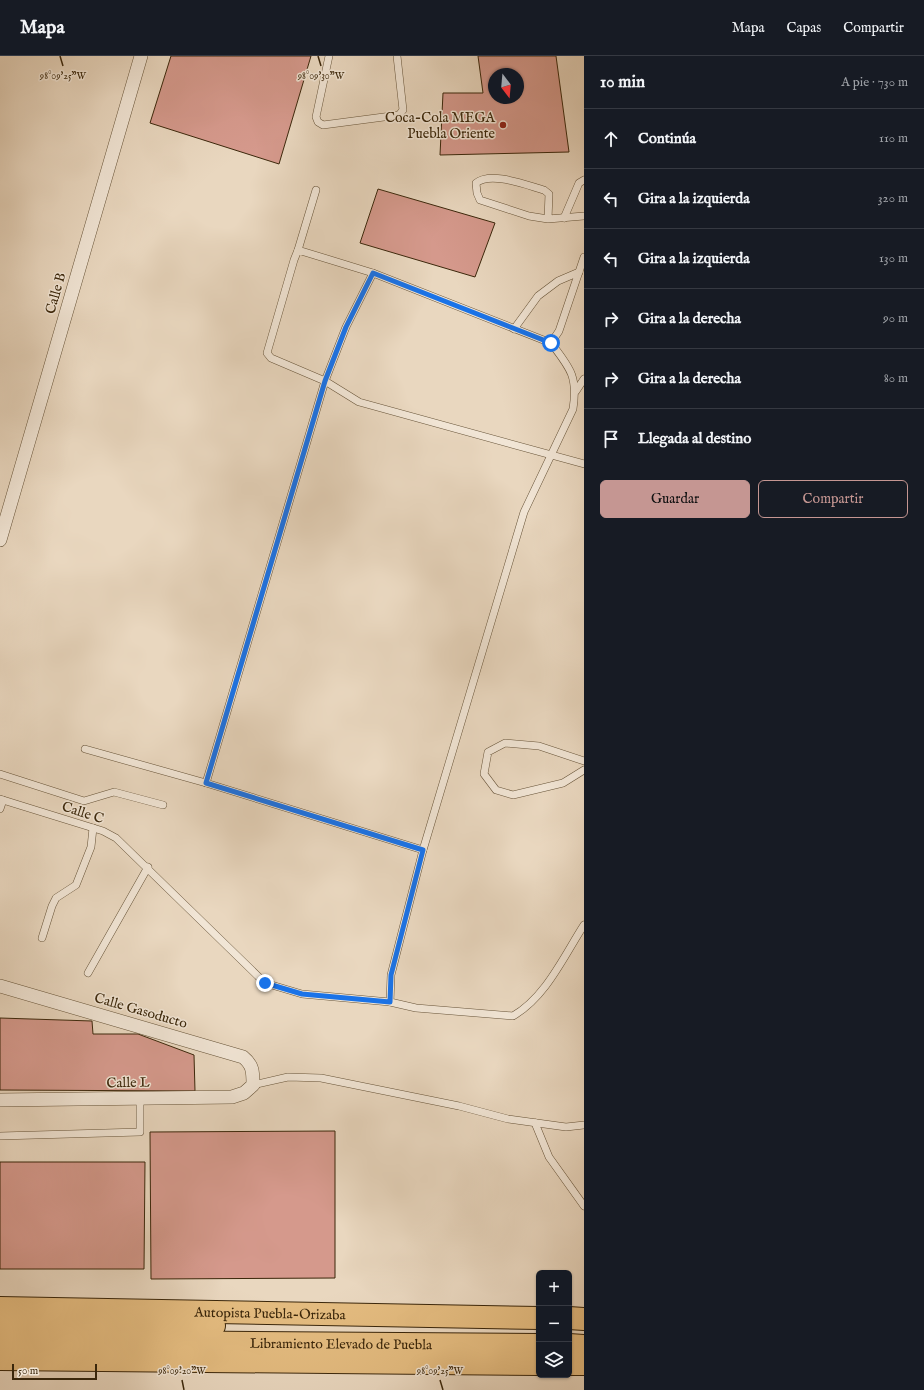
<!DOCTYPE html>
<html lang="es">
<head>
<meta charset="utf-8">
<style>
  :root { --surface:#171b24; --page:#20242c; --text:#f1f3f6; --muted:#9ea1a6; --line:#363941; --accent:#c59692 }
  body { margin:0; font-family:"IM FELL English",serif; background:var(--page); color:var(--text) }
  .controls { position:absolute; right:12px; bottom:12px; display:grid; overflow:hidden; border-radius:6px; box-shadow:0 1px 3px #0004 }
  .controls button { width:36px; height:36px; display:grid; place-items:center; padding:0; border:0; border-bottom:1px solid var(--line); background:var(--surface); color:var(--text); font:20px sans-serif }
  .compass { position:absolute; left:488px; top:12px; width:36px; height:36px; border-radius:50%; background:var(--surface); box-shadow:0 1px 3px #0004; rotate:164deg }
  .scale { position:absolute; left:12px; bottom:10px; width:85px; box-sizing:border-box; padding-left:4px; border:2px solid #3b270b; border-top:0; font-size:11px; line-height:14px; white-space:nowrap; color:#3b270b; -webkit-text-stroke:3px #f1e5d5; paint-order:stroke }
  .stop { position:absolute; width:12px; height:12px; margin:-9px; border:3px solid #1a73e8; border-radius:50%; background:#fff }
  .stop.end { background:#1a73e8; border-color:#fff; box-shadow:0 1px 4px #0008 }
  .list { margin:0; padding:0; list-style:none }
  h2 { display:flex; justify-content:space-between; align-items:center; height:52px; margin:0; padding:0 16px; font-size:17px }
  h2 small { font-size:13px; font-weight:400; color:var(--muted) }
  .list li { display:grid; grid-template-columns:26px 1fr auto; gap:12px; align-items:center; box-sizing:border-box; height:60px; padding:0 16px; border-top:1px solid var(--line) }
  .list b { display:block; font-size:15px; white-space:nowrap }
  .list em { font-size:13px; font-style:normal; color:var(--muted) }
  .actions { display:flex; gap:8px; padding:12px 16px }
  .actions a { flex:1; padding:9px 0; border:1px solid var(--accent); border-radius:6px; text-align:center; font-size:14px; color:var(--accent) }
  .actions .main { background:var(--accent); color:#111 }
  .icon { flex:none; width:22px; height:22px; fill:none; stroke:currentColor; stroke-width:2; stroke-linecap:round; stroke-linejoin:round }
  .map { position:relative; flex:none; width:584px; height:1334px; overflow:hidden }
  header { display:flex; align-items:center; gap:24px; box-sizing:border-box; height:56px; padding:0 20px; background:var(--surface); border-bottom:1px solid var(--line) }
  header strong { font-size:19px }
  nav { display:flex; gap:22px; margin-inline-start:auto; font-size:14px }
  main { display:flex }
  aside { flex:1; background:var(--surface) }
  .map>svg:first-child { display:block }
</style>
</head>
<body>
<header>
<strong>Mapa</strong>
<nav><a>Mapa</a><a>Capas</a><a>Compartir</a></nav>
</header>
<main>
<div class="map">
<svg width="584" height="1334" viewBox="0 0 584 1334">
  <rect width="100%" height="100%" fill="#e9d7bf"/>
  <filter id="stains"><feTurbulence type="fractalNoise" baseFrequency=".005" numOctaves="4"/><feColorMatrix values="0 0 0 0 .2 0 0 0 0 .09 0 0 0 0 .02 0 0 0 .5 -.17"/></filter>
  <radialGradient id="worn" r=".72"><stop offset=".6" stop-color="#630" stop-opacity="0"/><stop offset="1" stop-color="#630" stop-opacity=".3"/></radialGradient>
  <!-- building -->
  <g fill="#d5998c" stroke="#3b270b" fill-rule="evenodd">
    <path d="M171,0H311L279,108L150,67Z"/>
    <path d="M478,0H556L569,96L440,99L443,37H483ZM494,18H518V42H494Z"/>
    <path d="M378,133L495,167L475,221L360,187Z"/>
    <path d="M0,962L92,965L93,978H138L194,999L195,1035L0,1034Z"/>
    <path d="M335,1075V1222L151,1223L150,1076Z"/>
    <path d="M0,1106H145L144,1213H0Z"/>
  </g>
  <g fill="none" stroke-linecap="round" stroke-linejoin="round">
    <!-- lane casing -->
    <g stroke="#665338" stroke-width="8">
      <g id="lane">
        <path d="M329,0L316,61L318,66L323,69L399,59L403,54L397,0"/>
        <path d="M564,162L579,127L584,124"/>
        <path d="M548,163L549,138L544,134C526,129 491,115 476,127L477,137L480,144L529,160L548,163L584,160"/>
        <path d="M298,194L316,134"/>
        <path d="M584,201L559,275L551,287L373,217L346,271L325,325L359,346L584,408"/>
        <path d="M514,273L538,240L558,225L579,216"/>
        <path d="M551,287C570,312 578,320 573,353L524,456L423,794L391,919L390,946L416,952L513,960C546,941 564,900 584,869"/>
        <path d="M576,335L584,323"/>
        <path d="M85,693L206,727L423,794"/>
        <path d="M584,705L539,690L505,687L488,696L484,718L496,734L513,739L563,727L584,714"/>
        <path d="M0,718L84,745L114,736L163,749"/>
        <path d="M206,727L325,325L271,302L267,297L294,204L298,194L373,217"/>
        <path d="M0,743L103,775L116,782L265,927L302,938L390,946"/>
        <path d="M0,753L3,744"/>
        <path d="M42,882L52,850L56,842L76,829L91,791L93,772"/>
        <path d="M88,917L148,811"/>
        <path d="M253,1029L288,1021L321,1022L459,1050L508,1063L566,1071L584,1069"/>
        <path d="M535,1067L549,1101L584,1150"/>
        <path d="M0,1080L140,1076V1042"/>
      </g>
    </g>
    <!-- street casing -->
    <g stroke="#665338" stroke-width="14">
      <g id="street">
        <path d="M0,484L141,0"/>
        <path d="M0,930L243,1001C253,1009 253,1016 253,1029L244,1037L232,1041L0,1044"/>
      </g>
    </g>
    <!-- highway casing -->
    <g stroke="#3b270b" stroke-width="24">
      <g id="highway">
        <path id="s1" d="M0,1252L539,1262"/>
        <path d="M569,1262L584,1263"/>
        <path d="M0,1268L214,1270"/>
        <path id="s2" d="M0,1285L539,1289"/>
        <path d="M569,1289L584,1290"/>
        <path d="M0,1303L539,1308"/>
        <path d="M569,1308H584"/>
      </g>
    </g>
    <!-- lane -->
    <use href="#lane" stroke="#f1e5d5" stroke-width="7"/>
    <!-- street -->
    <use href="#street" stroke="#f1e5d5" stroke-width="13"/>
    <!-- highway -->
    <use href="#highway" stroke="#e4bc80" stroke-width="22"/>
  </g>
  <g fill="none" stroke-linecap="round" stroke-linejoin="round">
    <!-- route -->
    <path stroke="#1a73e8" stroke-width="5" d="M265,927L302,938L390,946L391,919L423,794L206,727L325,325L346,271L373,217L551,287"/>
  </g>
  <!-- ticks -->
  <path fill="none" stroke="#3b270b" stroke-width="1.5" d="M60,0L63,10M318,0L321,10M182,1324L184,1334M440,1324L443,1334"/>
  <!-- markers -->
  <circle fill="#8f2418" stroke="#f1e5d5" stroke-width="1.5" cx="503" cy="69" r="4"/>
  <g text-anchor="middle" stroke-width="3" stroke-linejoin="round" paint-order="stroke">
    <!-- poi labels -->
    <g font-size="14" fill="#3b270b" stroke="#f1e5d5" text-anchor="end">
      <text x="495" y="66">Coca-Cola MEGA<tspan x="495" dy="16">Puebla Oriente</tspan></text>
    </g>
    <!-- street labels -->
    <g font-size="14" fill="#3b270b" stroke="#f1e5d5">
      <text transform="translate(55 237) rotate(-74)" y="5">Calle B</text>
      <text transform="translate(83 756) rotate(18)" y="5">Calle C</text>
      <text transform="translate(141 954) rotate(16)" y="5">Calle Gasoducto</text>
      <text transform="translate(128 1026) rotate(-1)" y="5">Calle L</text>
      <text dy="5" stroke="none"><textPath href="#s1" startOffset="270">Autopista Puebla-Orizaba</textPath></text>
      <text dy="5" stroke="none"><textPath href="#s2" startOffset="341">Libramiento Elevado de Puebla</textPath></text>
    </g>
  </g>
  <g font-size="10" text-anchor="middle" fill="#3b270b" stroke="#f1e5d5" stroke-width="3" stroke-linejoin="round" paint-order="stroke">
    <text x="63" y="23">98°09'25"W</text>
    <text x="321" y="23">98°09'30"W</text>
    <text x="182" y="1318">98°09'20"W</text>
    <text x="440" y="1318">98°09'25"W</text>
  </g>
  <rect width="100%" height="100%" filter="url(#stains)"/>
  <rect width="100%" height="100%" fill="url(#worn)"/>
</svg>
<div class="controls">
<button>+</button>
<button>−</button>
<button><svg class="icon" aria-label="layers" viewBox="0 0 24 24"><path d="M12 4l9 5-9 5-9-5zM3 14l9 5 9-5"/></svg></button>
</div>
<svg class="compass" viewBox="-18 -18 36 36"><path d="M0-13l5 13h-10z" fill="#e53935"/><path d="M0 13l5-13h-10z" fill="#9ea1a6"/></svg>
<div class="scale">50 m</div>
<div class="stop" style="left:551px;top:287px"></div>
<div class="stop end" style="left:265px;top:927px"></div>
</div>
<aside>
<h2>10 min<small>A pie · 730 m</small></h2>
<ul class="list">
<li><svg class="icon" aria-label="ahead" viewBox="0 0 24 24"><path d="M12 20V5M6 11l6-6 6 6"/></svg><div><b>Continúa</b></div><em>110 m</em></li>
<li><svg class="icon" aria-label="left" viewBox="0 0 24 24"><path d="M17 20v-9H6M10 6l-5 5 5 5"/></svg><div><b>Gira a la izquierda</b></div><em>320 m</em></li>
<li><svg class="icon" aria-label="left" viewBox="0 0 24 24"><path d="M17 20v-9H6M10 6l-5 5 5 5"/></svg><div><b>Gira a la izquierda</b></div><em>130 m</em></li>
<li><svg class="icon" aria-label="right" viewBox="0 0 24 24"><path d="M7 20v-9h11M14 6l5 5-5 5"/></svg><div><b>Gira a la derecha</b></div><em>90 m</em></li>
<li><svg class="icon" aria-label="right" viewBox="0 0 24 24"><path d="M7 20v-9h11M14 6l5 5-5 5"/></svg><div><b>Gira a la derecha</b></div><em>80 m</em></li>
<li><svg class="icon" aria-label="arrive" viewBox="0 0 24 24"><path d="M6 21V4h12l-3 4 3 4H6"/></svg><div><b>Llegada al destino</b></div></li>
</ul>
<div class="actions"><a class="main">Guardar</a><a>Compartir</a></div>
</aside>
</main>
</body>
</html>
